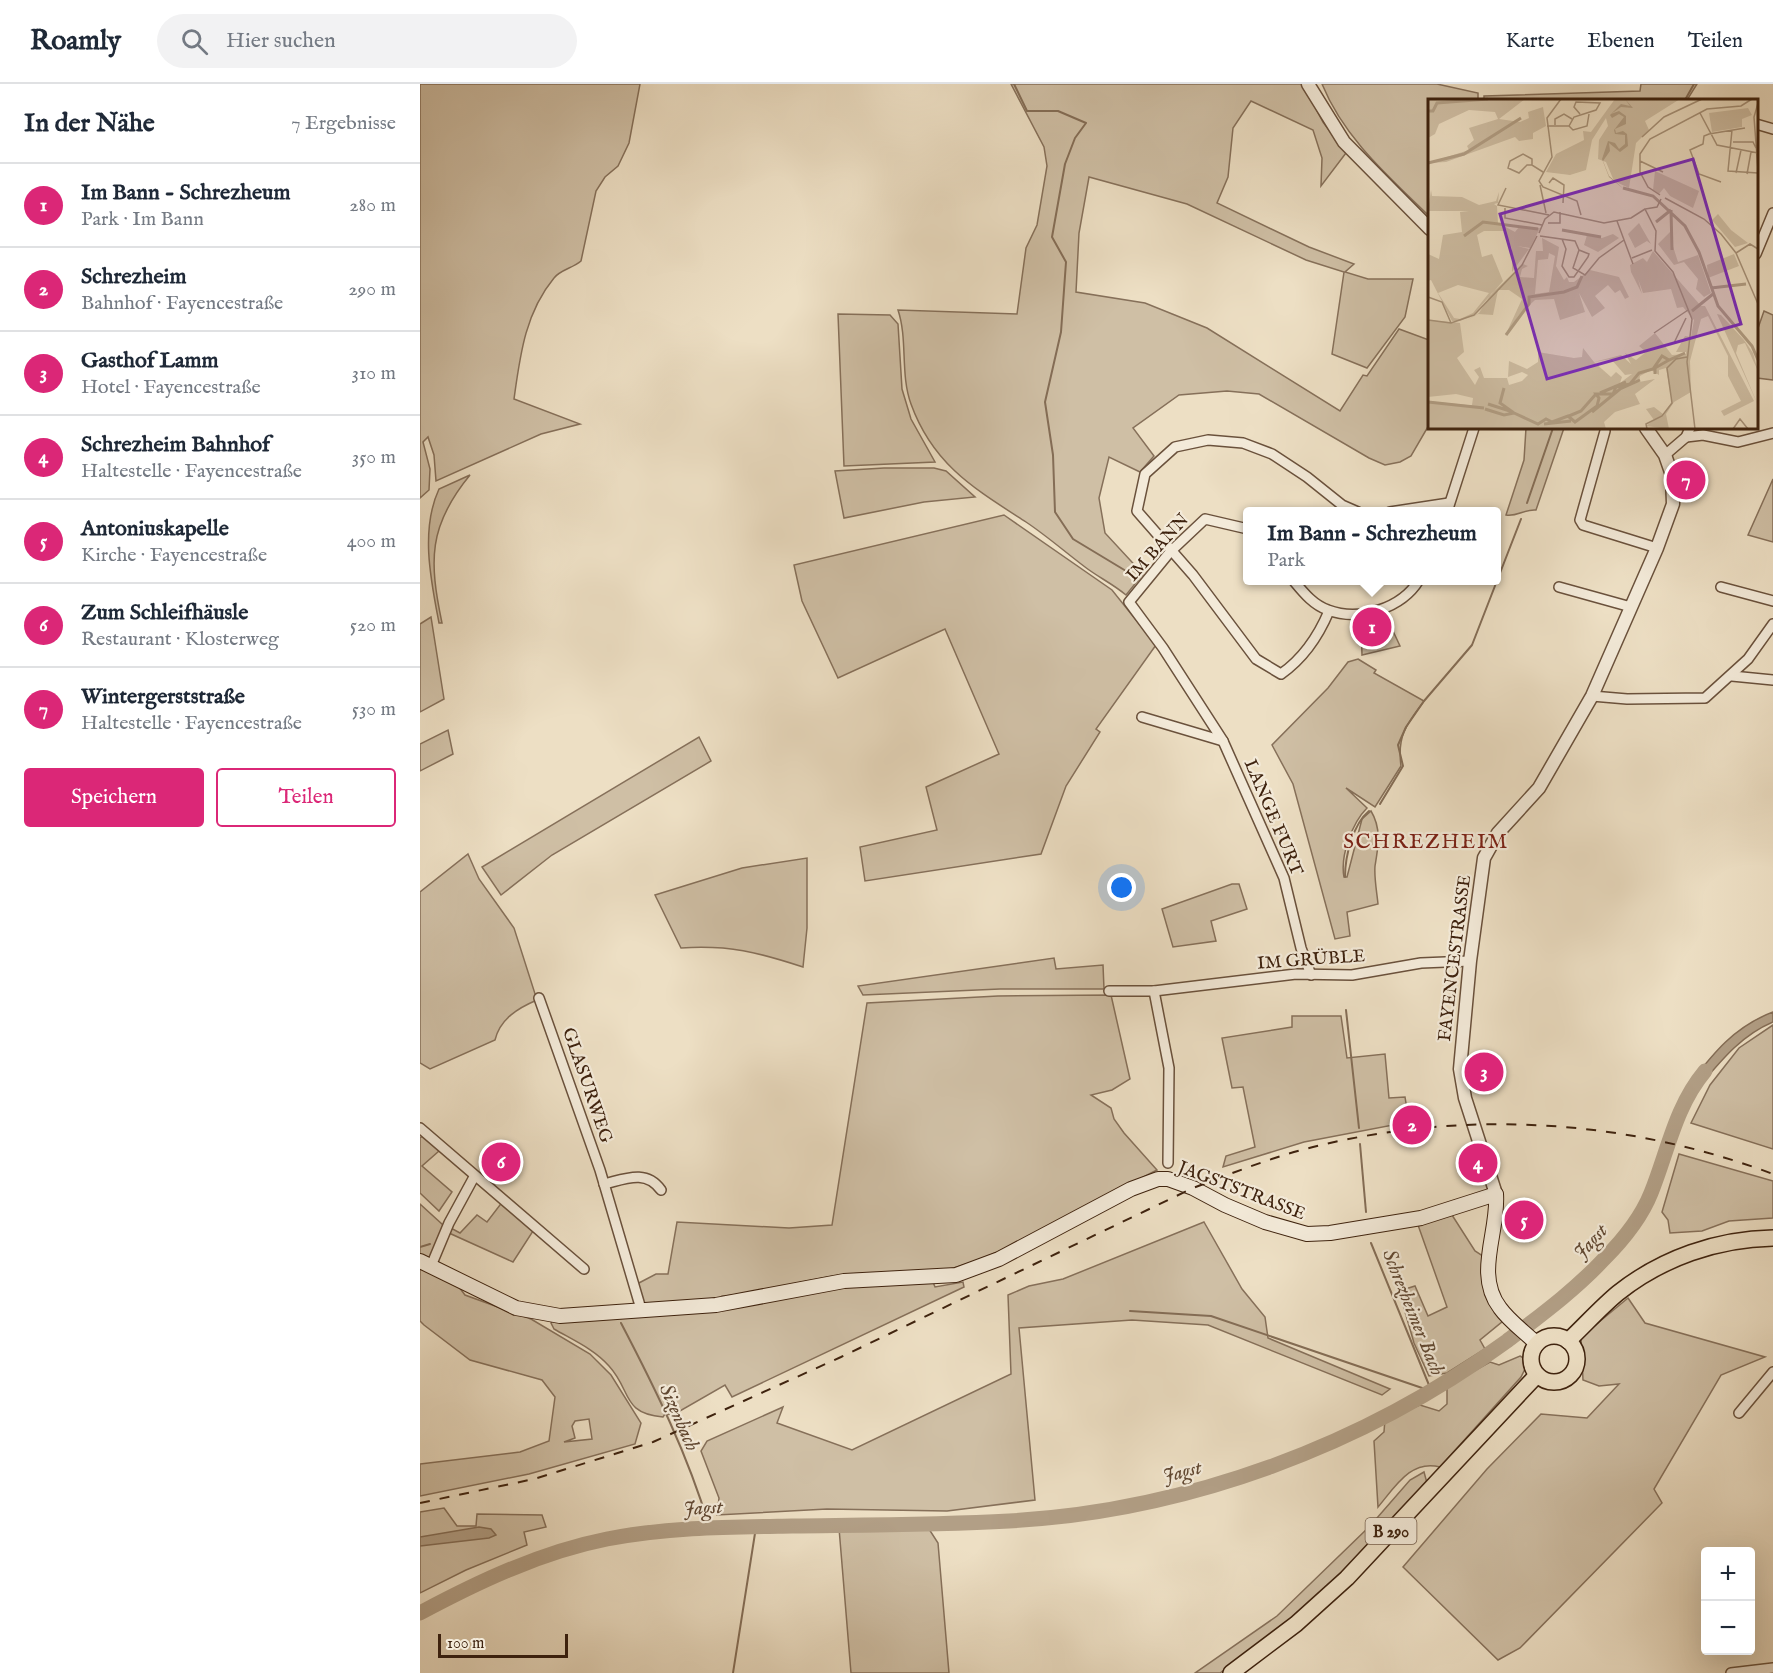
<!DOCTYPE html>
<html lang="de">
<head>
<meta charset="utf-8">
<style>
  :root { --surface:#fff; --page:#f2f2f3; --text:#1f2937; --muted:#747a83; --line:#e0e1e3; --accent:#db2777 }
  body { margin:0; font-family:"IM FELL English",serif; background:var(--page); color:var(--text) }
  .controls { position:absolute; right:18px; bottom:18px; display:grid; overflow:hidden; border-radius:6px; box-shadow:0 6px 24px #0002 }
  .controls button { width:54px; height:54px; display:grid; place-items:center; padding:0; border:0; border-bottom:2px solid var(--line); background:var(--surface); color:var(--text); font:30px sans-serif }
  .scale { position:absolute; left:18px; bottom:15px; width:130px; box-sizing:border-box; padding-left:6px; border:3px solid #3e220e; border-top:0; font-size:16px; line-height:21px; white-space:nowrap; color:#3e220e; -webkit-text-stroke:4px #f3ead9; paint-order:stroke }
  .you { position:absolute; left:702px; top:804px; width:21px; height:21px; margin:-15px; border:4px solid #fff; border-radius:50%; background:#1a73e8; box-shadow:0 0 0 9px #1a73e833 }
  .badge { display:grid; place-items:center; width:39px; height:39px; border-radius:50%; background:var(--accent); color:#fff; font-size:20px; font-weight:700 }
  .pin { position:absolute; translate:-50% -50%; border:3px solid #fff; box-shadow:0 2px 6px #0006 }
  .popup { position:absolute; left:823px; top:423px; width:258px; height:78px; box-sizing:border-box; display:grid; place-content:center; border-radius:6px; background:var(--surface); filter:drop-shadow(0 2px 4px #0005); font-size:20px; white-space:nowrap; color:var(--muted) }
  .popup b { font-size:22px; color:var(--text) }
  .popup::after { content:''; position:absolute; left:50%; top:100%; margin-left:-12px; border:12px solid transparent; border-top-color:var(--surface) }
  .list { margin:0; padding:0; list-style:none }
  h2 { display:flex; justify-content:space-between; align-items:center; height:78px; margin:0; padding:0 24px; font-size:26px }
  h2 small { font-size:20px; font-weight:400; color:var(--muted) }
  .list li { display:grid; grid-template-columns:39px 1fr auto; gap:18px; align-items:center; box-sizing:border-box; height:84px; padding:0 24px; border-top:2px solid var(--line) }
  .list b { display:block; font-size:22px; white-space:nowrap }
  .list p { margin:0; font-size:20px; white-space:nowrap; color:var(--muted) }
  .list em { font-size:20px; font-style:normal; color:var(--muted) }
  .actions { display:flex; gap:12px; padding:18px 24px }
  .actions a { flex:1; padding:14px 0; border:2px solid var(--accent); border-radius:6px; text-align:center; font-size:21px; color:var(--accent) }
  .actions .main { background:var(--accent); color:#fff }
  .icon { flex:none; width:33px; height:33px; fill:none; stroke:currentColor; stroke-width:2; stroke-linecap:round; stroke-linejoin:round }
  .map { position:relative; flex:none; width:1353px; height:1589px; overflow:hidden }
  header { display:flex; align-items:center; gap:36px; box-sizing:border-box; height:84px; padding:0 30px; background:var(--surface); border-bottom:2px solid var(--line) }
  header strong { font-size:28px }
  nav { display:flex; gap:33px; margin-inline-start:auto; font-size:21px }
  .search { width:420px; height:54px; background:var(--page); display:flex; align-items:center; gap:15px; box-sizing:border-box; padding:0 21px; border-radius:33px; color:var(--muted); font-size:22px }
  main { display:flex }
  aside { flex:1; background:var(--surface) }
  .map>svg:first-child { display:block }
</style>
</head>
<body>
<header>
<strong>Roamly</strong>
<div class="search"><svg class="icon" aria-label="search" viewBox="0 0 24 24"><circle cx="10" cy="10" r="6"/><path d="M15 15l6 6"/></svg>Hier suchen</div>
<nav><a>Karte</a><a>Ebenen</a><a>Teilen</a></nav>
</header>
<main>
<aside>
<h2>In der Nähe<small>7 Ergebnisse</small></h2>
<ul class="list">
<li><span class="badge">1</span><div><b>Im Bann - Schrezheum</b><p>Park · Im Bann</p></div><em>280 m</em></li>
<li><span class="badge">2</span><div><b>Schrezheim</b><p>Bahnhof · Fayencestraße</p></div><em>290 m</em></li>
<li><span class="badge">3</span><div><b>Gasthof Lamm</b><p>Hotel · Fayencestraße</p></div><em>310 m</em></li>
<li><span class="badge">4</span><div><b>Schrezheim Bahnhof</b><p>Haltestelle · Fayencestraße</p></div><em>350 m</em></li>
<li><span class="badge">5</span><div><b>Antoniuskapelle</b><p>Kirche · Fayencestraße</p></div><em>400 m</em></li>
<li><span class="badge">6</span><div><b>Zum Schleifhäusle</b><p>Restaurant · Klosterweg</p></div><em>520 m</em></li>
<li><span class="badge">7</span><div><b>Wintergerststraße</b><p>Haltestelle · Fayencestraße</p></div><em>530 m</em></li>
</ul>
<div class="actions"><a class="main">Speichern</a><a>Teilen</a></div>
</aside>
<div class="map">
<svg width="1353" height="1589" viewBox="0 0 1353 1589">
  <rect width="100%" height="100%" fill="#eddfc4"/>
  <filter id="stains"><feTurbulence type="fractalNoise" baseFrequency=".00333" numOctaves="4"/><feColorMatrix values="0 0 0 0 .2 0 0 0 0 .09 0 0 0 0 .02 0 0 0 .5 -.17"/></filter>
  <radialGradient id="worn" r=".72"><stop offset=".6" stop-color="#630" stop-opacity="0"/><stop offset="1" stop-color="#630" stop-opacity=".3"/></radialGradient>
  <!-- green -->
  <g fill="#cfbfa5" stroke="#86705a" stroke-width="1.5" fill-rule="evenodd">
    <path d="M0,0H220L209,59L198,82L185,93L176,107L161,177C153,184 140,186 134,194C105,229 100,272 94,315L160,340L121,350L16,397L14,371L8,353L3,358L10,385L9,406L0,414Z"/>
    <path d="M591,0H883L903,38L926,69L901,102L902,74L893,46L831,17L813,44L808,93L797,119L889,163L934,180L925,188L948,195H993L985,233L947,284L912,270L924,188L886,176L767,120L669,93L659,149L656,208L725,219L787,244L920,327L943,291L947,292L979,245L1009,256V341L991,372L980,378L965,381L949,374L839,310L807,307L759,311L713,344L734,372L720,388L689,373L679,414L685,449L723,490L706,511C693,500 678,493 665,483C645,468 627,452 606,438C555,405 513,381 491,320C480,290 488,256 478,226L597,230L606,164L617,141L627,82L624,63Z"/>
    <path d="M902,0H1017L1058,9V16H1010L1009,132C968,92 924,54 902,0Z"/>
    <path d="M1221,0H1277L1267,16H1064V12L1220,7Z"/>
    <path d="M1344,227L1353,231V296L1337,294V247Z"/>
    <path d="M418,230L470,231L478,240L482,305L491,335L515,378L424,382Z"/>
    <path d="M1106,344H1144L1116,426C1104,425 1097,433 1086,431L1104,376Z"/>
    <path d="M464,384H514L526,387L555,413L504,418L424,434L415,387Z"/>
    <path d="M50,391C8,442 9,477 22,539H19C11,497 0,446 19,405Z"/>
    <path d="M1353,395V458L1328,451Z"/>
    <path d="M584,431L692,506L736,561L676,645L680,648L646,702L621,770L445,797L440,763L517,746L506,703L579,670L525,545L418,594L382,517L374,481Z"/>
    <path d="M965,530L980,562L942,571L941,535Z"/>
    <path d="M11,533L24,615L0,628V540Z"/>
    <path d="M938,575L956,586L954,589L1004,617C986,641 977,652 981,682L955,723L926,704L947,724C932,739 920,772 924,793H927L942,735L951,727C962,745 958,764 955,782C954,794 957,809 958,820L927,828L930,852L915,855L873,700L852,661L908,604L928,578Z"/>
    <path d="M28,646L33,670L0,687V660Z"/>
    <path d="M279,653L291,677L132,771L81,811L62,783Z"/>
    <path d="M48,770L59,795L94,844L117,916C98,924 80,935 75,956L10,985L0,979V808Z"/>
    <path d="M387,774V844L383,883C337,868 310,861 261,864L235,811L322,784Z"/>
    <path d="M812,800H819L827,825L791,837L796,857L753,863L742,825Z"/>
    <path d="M634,874L636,885L683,881L684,905H580L443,911L438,902Z"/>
    <path d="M691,911L710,995L692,1006L671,1011L691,1024L694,1035L704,1049L737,1086C674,1118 604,1162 537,1183C502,1194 464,1187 428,1190C385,1195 345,1209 302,1212V1217L223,1222L217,1200L236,1190H248L257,1138L369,1144L412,1141L447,919L578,912Z"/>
    <path d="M872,932H921L927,974L965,970L969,1014L985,1013L989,1038L884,1058L803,1083L806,1072L835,1063L823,1003L812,1004L802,954L872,943Z"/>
    <path d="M1353,941V1065L1271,1039L1290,1001L1319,964Z"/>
    <path d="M4,1051L19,1067L2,1082L32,1108L19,1127L0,1109V1054Z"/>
    <path d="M1259,1070L1353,1097V1134L1309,1137L1282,1147L1250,1149L1248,1136L1242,1128Z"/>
    <path d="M83,1117L115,1144L93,1178L29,1149L31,1144L40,1149L57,1131L67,1138Z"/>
    <path d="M0,1120L23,1141L11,1182L0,1177Z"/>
    <path d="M1032,1131L1055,1167L1063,1172C1058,1198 1068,1216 1083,1237L1060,1256L1065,1265L1027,1289L1009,1292L994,1259L979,1207L995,1202L1008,1232L1027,1223L998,1141Z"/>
    <path d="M784,1138L822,1205L845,1233L848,1254L970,1305L962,1311L788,1241L712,1236L599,1244L615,1416L527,1427L407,1425L297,1431L299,1414L281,1367L287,1357L363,1323L357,1339L432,1366L591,1290L588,1211L609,1202L643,1195Z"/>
    <path d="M0,1180L36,1199L45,1211L111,1235L170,1270L191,1291L221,1339L215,1360L109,1390L0,1412V1380L100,1368L129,1357L135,1313L122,1296L50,1276L4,1241L0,1237ZM169,1335L172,1355L144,1358L155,1354L152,1342L155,1337Z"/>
    <path d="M513,1198L515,1203L543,1198L544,1203L312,1313L305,1301L253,1331L245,1330L243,1333C201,1329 212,1307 189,1282C174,1265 153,1256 134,1245L131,1239L133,1236L431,1202Z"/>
    <path d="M1208,1214L1225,1239L1345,1273L1301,1291L1234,1405L1242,1419L1100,1564L1078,1576L983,1483L1067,1385L1121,1330L1167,1334L1199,1300L1179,1302L1163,1296L1161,1253Z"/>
    <path d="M1100,1272L1109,1277L1101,1293L1020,1383C991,1375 975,1403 958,1423L954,1357L964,1348L965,1335L1000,1321L1019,1327L1027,1320V1302L1070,1278L1079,1281Z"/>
    <path d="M1004,1388L1007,1399L944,1468L875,1532L800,1589H775L857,1532L950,1442L990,1396Z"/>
    <path d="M24,1424L37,1442H56L57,1430L122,1431L126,1443L104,1448L107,1461L46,1486L0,1509V1428Z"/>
    <path d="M419,1444L509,1445L518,1459L529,1589H431Z"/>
  </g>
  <!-- water -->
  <g fill="#b29f86" stroke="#846d56" stroke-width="1.5">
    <path d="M1353,928V938C1320,952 1300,978 1278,1004L1267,1003C1292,971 1313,943 1353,928Z"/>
    <path d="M59,1443L71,1445L76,1451L69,1454L0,1462V1453Z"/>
  </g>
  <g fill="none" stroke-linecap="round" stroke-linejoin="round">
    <!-- stream -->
    <g stroke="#846d56" stroke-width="2">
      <path d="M594,0L607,27H638L666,39L655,54L645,80L632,153L646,178L641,248L625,318L633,371L635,428L653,455L716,493"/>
      <path d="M1265,16L1274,0"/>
      <path d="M1107,419L1133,344"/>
      <path d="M960,720L983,682L978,661L986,643L1004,617L1052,561L1101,435"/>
      <path d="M925,793C925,772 933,740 949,727"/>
      <path d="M926,926L939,1044"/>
      <path d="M940,1060L946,1128"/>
      <path d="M951,1159L1011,1306"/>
      <path d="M0,1163L10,1160"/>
      <path d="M710,1227L791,1232L1011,1307"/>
      <path d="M201,1239C235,1304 268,1371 289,1442"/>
      <path d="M313,1589L336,1443"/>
    </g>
    <!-- river -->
    <path stroke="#b29f86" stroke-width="15" d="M0,1529C58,1498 121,1468 187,1455C249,1443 309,1443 372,1442C444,1441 517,1441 589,1437C767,1427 943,1362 1087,1257C1121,1231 1155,1206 1184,1175C1203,1156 1221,1134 1231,1109C1248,1067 1255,1023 1285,987"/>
    <!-- minor casing -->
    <g stroke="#6a513c" stroke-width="12">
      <g id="minor">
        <path d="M1336,40L1353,45"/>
        <path d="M1336,170L1353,129"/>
        <path d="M1185,347L1160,436L1163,441L1237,464"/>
        <path d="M1266,353L1283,351L1318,358L1353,349"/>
        <path d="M1245,371L1266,353L1270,344"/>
        <path d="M970,428L1029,419"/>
        <path d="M1027,428L1054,344"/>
        <path d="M828,445L785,435L750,468L709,518L743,564L803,657L864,794L881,864L891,891"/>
        <path d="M873,496C883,508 893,521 908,526C940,538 982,524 999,496"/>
        <path d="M1139,503L1211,523"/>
        <path d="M1301,503L1353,517"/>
        <path d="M909,527C898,553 884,574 861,590L836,575L773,491L717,427L725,390L755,363L788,356L823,359L852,370L887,393L922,421L938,428"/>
        <path d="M1312,592L1353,596"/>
        <path d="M1172,612L1207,615L1285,614L1328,575L1353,540"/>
        <path d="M722,633L803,657"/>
        <path d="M689,907H734L876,890L932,891L1001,879L1050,877"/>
        <path d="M734,907L749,984L748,1079"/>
        <path d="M119,914L180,1086L221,1225"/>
        <path d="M0,1044L164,1185"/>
        <path d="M184,1100C205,1095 226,1085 241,1106"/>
        <path d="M11,1182L29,1139L54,1093"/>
        <path d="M1319,1329L1353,1288"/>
        <path d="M1311,1589L1353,1584"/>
      </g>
    </g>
    <!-- tertiary casing -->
    <g stroke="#6a513c" stroke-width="15">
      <g id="tertiary">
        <path d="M888,0L924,58L1010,145"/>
        <path d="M1076,1110L1045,1014L1040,985L1050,877L1064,774L1078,749L1119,704L1172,612L1237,464L1253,420L1252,391L1245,371L1226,344"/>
      </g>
    </g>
    <!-- secondary casing -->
    <g stroke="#3e220e" stroke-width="16">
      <path id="secondary" d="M0,1177L96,1224L140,1232L296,1221L424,1197L536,1191L579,1175L711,1105L738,1095H748L773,1104L805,1121L845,1138L887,1150L910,1149L1001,1134L1076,1110C1079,1148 1054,1190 1080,1224C1090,1238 1105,1248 1117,1260"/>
    </g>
    <!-- primary casing -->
    <g stroke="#3e220e" stroke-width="18">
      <g id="primary">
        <circle cx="1134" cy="1275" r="23"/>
        <path d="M1148,1257C1165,1241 1181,1223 1198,1209C1242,1174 1297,1155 1353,1154"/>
        <path d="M811,1589L876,1540L927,1494L1117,1291"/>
      </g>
    </g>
    <!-- minor -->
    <use href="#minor" stroke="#f3ead9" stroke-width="9"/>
    <!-- tertiary -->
    <use href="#tertiary" stroke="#f3ead9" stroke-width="12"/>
    <!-- secondary -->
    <use href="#secondary" stroke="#f3ead9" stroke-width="14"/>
    <!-- primary -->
    <use href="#primary" stroke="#eddfc4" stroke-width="15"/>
    <!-- rail -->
    <path stroke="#3e220e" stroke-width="2" stroke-dasharray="10 10" stroke-linecap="butt" d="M0,1419L114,1395L233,1358L421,1273L773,1104C813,1089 852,1073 893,1063C1046,1025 1206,1035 1353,1090"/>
  </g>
  <g text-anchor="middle" stroke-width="4.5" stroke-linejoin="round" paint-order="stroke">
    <!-- shield labels -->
    <rect fill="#f3ead9" stroke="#745e4b" stroke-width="1.5" x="945.5" y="1434" width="51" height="26" rx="4.5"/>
    <g font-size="16" font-weight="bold" fill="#3e220e">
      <text x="971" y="1453">B 290</text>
    </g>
    <!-- street labels -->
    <g font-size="18" fill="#3e220e" stroke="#f3ead9">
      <text transform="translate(737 463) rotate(-48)" y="6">IM BANN</text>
      <text transform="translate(854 733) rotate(67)" y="6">LANGE FURT</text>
      <text transform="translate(1034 874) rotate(-83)" y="6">FAYENCESTRASSE</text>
      <text transform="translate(891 875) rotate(-4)" y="6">IM GRÜBLE</text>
      <text transform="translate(168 1001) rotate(71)" y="6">GLASURWEG</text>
      <text transform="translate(822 1106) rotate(21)" y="6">JAGSTSTRASSE</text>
    </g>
    <!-- water labels -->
    <g font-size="20" font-style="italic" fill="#614832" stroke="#f3ead9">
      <text transform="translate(1170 1157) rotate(-48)" y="7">Jagst</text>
      <text transform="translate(994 1228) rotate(68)" y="7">Schrezheimer Bach</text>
      <text transform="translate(260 1333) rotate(66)" y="7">Sizenbach</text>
      <text transform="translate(762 1387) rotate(-15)" y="7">Jagst</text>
      <text transform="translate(283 1423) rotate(-4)" y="7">Jagst</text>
    </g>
    <!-- quarter labels -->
    <g font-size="21" letter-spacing="1.5" fill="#7a1f14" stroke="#f3ead9">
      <text x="1006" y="764">SCHREZHEIM</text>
    </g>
  </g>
  <!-- overview -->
  <g transform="translate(1008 15)">
    <rect width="330" height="330" fill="#eddfc4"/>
    <path d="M0,0H97L71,20L92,23L101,19L100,13L115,8L118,27L105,34V40L91,42L87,38L18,63L0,64L41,51L39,47L46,41L41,29L70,20L67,13L41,11L11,25L7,35L0,39ZM187,0H252L217,22L221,31L208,44L201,89L186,82L178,63L170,60L171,41L180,27L178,19L164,41L158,71L142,76L118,73L128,55L156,41L155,32L163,33ZM320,9L324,16L314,20V28L284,33L281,14ZM227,72L271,92L265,109L242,97L236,89L231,95L225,91ZM3,91L4,97L34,98L51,106L68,102L71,93L70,104L66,105L69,107L70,124L87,133L91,128L112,129L102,149L89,147L101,150L84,173V150L77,132H56L49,136L54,158L64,155L75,182L46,215L32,222H24L3,181L0,182V155L11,160L15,136L34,133L32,113L41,112H0ZM30,186L61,194L45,214L32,220L26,219L10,194ZM290,115L303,131L320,144L307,148L284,121ZM244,117L243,141L250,163L270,156L283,194L276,198L268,190L270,180L256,163L246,166L230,145L242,133ZM211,124L223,145L219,142L207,149L200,135ZM185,135L191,139L170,153L156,146L159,136L174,139ZM114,139L131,148L128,167L136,181L139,178L141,183H146L162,171L191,178L201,198L197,200L192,191L187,194L180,186L167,197L177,209L164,218L151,194L157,213L132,221L126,200L107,201L91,216L77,237L94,200L81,191H70L65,216L50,215L38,222L51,214L63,195L95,165L100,167L94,170L92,178L106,179L108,152H115ZM121,154L127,157L121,193L107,195L110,161L120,160ZM225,152L273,207H277L326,302L296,317L293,312L313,302L300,277V257L280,217L273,220L262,262L263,293L246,303L238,315L241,330L218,327L226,321L218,310L226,308L235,315L244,303L238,269L231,271V276L223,271L212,277L211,283L227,280L207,295L212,305L187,313L176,323L178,330H0V302L39,306H44L45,299L28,295L0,298V221L32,224L36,253L29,259L47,286L51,278L46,271L52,268L56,279H79L81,286L94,282L100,276L94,273L80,278L81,262L99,270L110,263V253L146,259L154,258L155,249L166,263L193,256L203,265L197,254L208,261L218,253L211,247L227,234L244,256L258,255V259V253H248L257,237L263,238L266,221L255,208L249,209L243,190L215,194L210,180L214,195L203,173L202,166L215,159L219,163ZM183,260L197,276L204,275L192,284L194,278L188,273L183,278L166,263ZM306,155L311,167L280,179L279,166ZM289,215L293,216L316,241L325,254L330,272L317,244L310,246L308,254L330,306Z" fill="#cfbfa5" fill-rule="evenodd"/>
    <path d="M197,0L205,9L193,8L183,15L191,12L198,17V25L187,30L188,34L195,32L199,35L200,47L192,53L181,44L182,52L175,62L181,77L197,91L181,78L174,60L180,42L187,44L191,50L197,45V36L187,35L186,31L196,18L191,15L184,19L182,16L193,5L202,7Z" fill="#b29f86"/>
    <path fill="none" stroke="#b29f86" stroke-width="3" d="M0,12H5L9,4L60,0M0,64L36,55L93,19M195,89L225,97L257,127L271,153L290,207L324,247L330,261M243,111L244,151M228,123L243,111M134,131L173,138M36,137L55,123L110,130M283,189L318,185M264,212L285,195M78,236L101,205V198L136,193L149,188L154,177M227,275V269L241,261M76,289L72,304L86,314M172,294L198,283M0,303L56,309M60,305L85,313M57,310L76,316L86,314L110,325L118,320L124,323L140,317L147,323L169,307L171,299L168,295H185L188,288L202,285L211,274L225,270L234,257L241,261L257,254M164,313L192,290L212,281M141,317L153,312L168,295M116,325L143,322"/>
    <path fill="none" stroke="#a7937b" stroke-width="1.5" d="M133,0L119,19L124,58L111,82L115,88L149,102L153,116M330,4L326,18L330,71M272,14L289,46L330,54M127,26V20L136,15L144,20M119,27H141L146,18L168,11L172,4L148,3L146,8L152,15M141,27L145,31L159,27L161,15M304,31L300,72L330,74M214,38L236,18L274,0M305,43H325L328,49M212,62L235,73M104,66V60L95,55L82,62L80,69L91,74L99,66H104L115,73M308,74L313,51M319,75L323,53M293,83L271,75L262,51L275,45L276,37L281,35L317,29M121,84L125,79L136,86L135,104M112,86L118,114M78,89L70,106L121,116M232,96L220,88L212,73V55L222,40L279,10L313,7L324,0M237,99L276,120L293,135L308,154L330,205M233,100L229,108L217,110L228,132L227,152L245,173L264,220L259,263L267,330M77,109V119L114,126M189,122L205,165M120,124H132V113M111,134L117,120L126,113L176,124L203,119L217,110M112,137L147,142L151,151L145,169L157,176L171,159L196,141M134,140L138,150L134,167L141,178H146L160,158L161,155L151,151M308,154L322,145L330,150M204,159L224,151M0,198L14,203L23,224M0,221L23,224L46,216L94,166L109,137M226,234L260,211M246,244L258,219M219,330L218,325L234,317L244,304L239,269L248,260L259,258M305,330L312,320L320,330"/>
    <path fill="#7b2cbf" fill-opacity="0.15" stroke="#7b2cbf" stroke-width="3" d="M265,60L313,225L119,280L72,115Z"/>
    <rect width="330" height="330" fill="none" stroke="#3e220e" stroke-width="3"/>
  </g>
  <rect width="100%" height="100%" filter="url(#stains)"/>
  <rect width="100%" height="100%" fill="url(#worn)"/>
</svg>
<div class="controls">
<button>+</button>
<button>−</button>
</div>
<div class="scale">100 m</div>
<div class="you"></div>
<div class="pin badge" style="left:952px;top:543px">1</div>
<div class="popup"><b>Im Bann - Schrezheum</b>Park</div>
<div class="pin badge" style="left:992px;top:1041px">2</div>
<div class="pin badge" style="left:1064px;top:988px">3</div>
<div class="pin badge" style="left:1058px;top:1079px">4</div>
<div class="pin badge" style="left:1104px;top:1136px">5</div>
<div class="pin badge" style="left:81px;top:1078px">6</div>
<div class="pin badge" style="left:1266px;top:396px">7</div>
</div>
</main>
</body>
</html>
